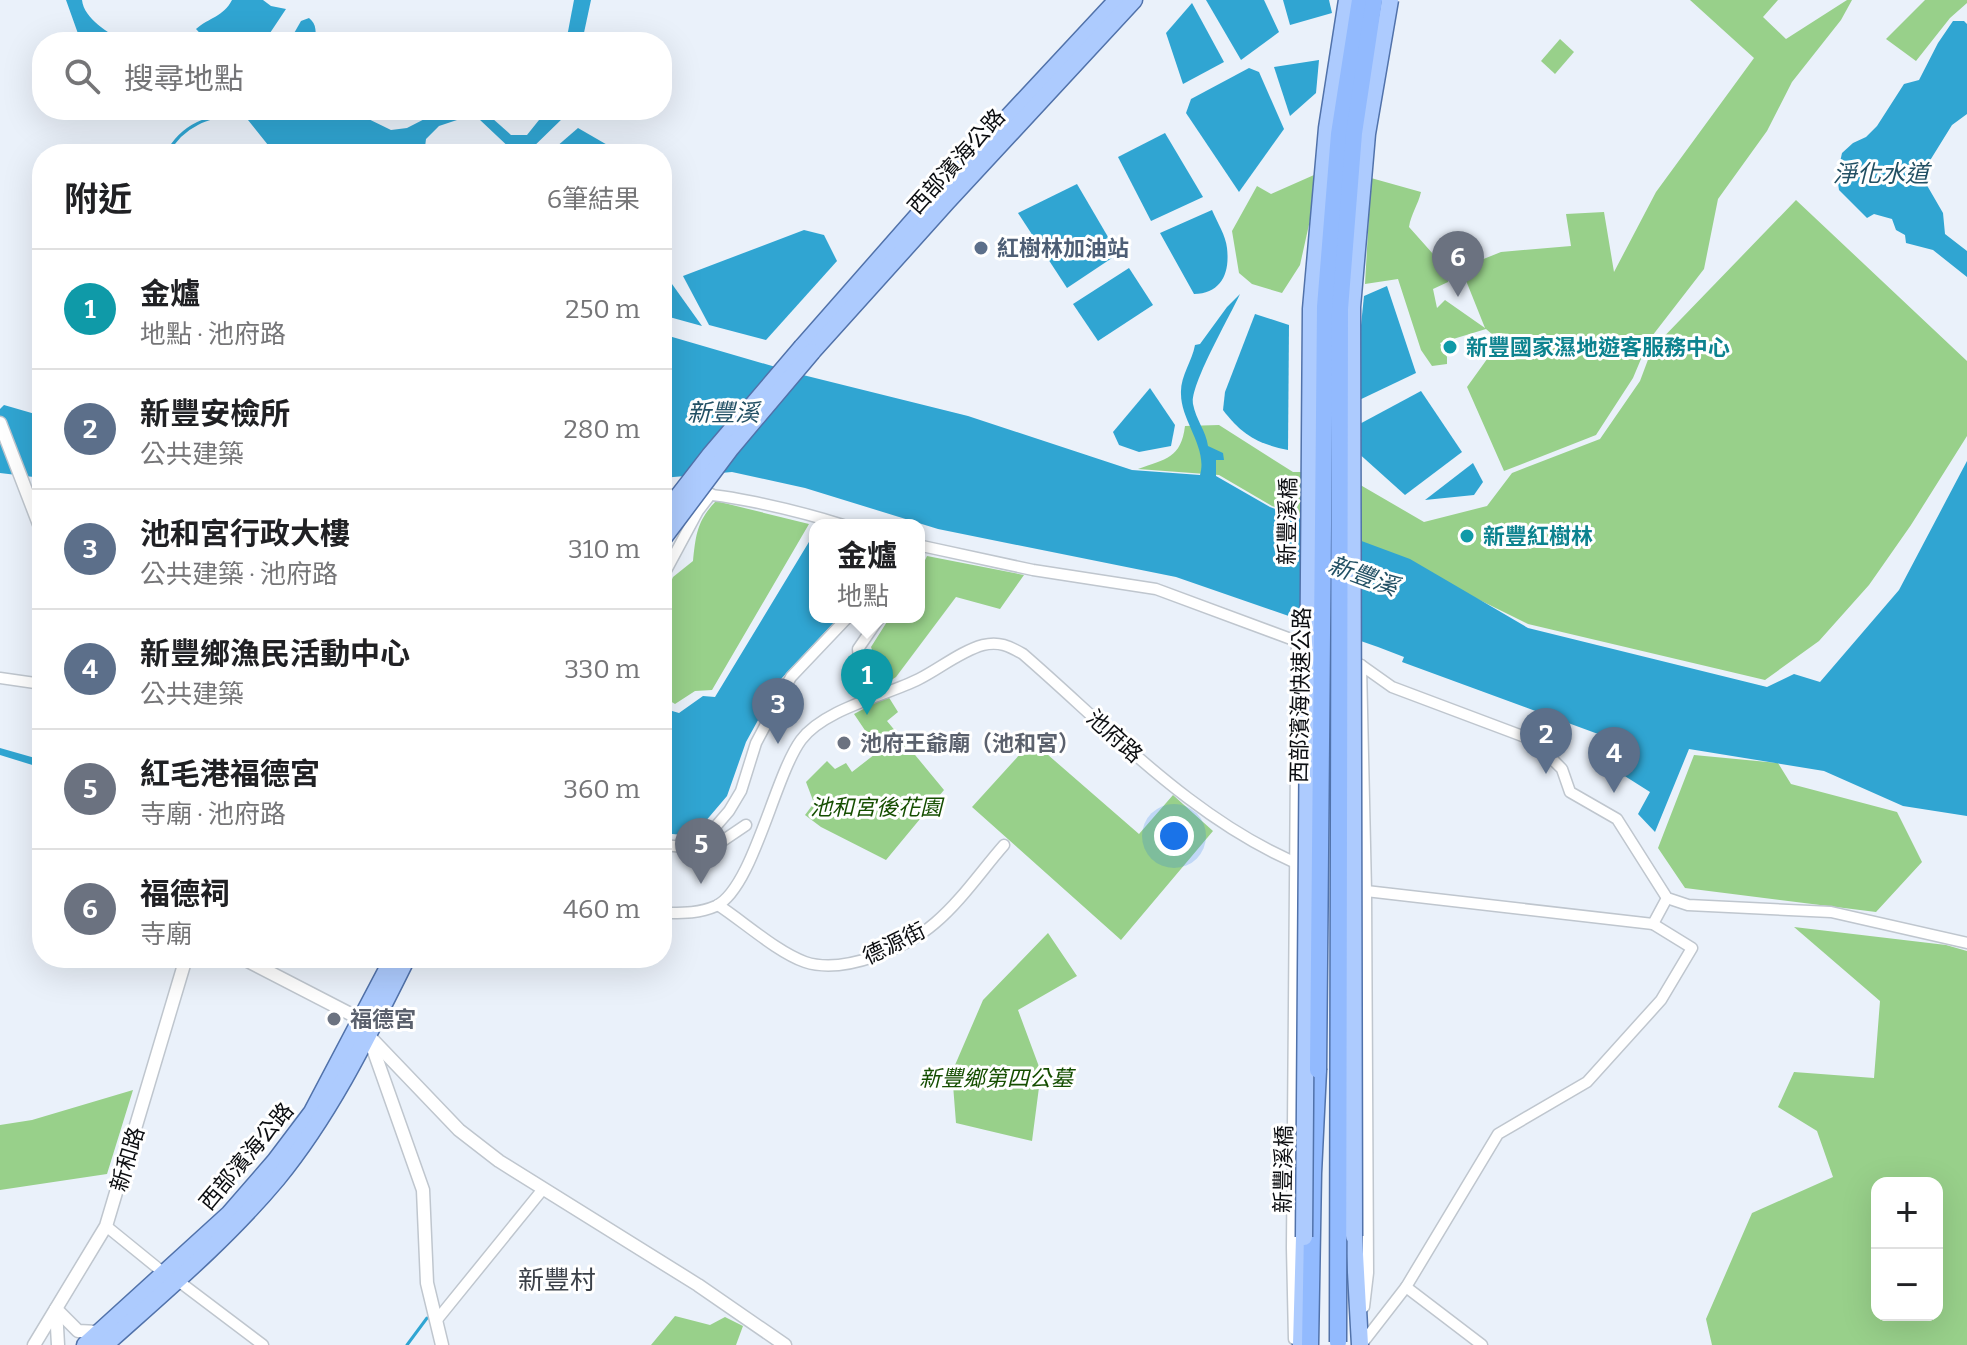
<!DOCTYPE html>
<html lang="zh-TW">
<head>
<meta charset="utf-8">
<style>
  :root { --surface:#fff; --page:#f6f6f6; --text:#202124; --muted:#757577; --line:#e0e0e0; --accent:#2563eb }
  body { margin:0; font-family:Bitter,"Noto Sans TC",serif; background:var(--page); color:var(--text) }
  .controls { position:absolute; right:24px; bottom:24px; display:grid; overflow:hidden; border-radius:16px; box-shadow:0 8px 32px #0002 }
  .controls button { width:72px; height:72px; display:grid; place-items:center; padding:0; border:0; border-bottom:2px solid var(--line); background:var(--surface); color:var(--text); font:40px sans-serif }
  .you { position:absolute; left:1174px; top:836px; width:28px; height:28px; margin:-20px; border:6px solid #fff; border-radius:50%; background:#1a73e8; box-shadow:0 0 0 12px #1a73e833 }
  .badge { display:grid; place-items:center; width:52px; height:52px; border-radius:50%; background:var(--accent); color:#fff; font-size:26px; font-weight:700 }
  .pin { position:absolute; translate:-50% -66px; filter:drop-shadow(0 2px 4px #0008) }
  .pin::after { content:''; position:absolute; top:42px; width:28px; height:24px; background:inherit; clip-path:polygon(0 0,100% 0,50% 100%) }
  .popup { position:absolute; left:809px; top:519px; width:116px; height:104px; box-sizing:border-box; display:grid; place-content:center; border-radius:16px; background:var(--surface); filter:drop-shadow(0 2px 6px #0005); font-size:26px; white-space:nowrap; color:var(--muted) }
  .popup b { font-size:30px; color:var(--text) }
  .popup::after { content:''; position:absolute; left:50%; top:100%; margin-left:-16px; border:16px solid transparent; border-top-color:var(--surface) }
  .list { margin:0; padding:0; list-style:none }
  h2 { display:flex; justify-content:space-between; align-items:center; height:104px; margin:0; padding:0 32px; font-size:34px }
  h2 small { font-size:26px; font-weight:400; color:var(--muted) }
  .list li { display:grid; grid-template-columns:52px 1fr auto; gap:24px; align-items:center; box-sizing:border-box; height:120px; padding:0 32px; border-top:2px solid var(--line) }
  .list b { display:block; font-size:30px; white-space:nowrap }
  .list p { margin:0; font-size:26px; white-space:nowrap; color:var(--muted) }
  .list em { font-size:26px; font-style:normal; color:var(--muted) }
  .icon { flex:none; width:44px; height:44px; fill:none; stroke:currentColor; stroke-width:2; stroke-linecap:round; stroke-linejoin:round }
  .map { position:relative; flex:none; width:1967px; height:1345px; overflow:hidden }
  .search { position:absolute; background:var(--surface); box-shadow:0 8px 32px #0002; left:32px; top:32px; width:640px; height:88px; display:flex; align-items:center; gap:20px; box-sizing:border-box; padding:0 28px; border-radius:32px; color:var(--muted); font-size:30px }
  .panel { position:absolute; background:var(--surface); box-shadow:0 8px 32px #0002; left:32px; top:144px; width:640px; height:824px; border-radius:32px }
  .map>svg:first-child { display:block }
</style>
</head>
<body>
<div class="map">
<svg width="1967" height="1345" viewBox="0 0 1967 1345">
  <rect width="100%" height="100%" fill="#eaf1fa"/>
  <!-- green -->
  <g fill="#98d08a" fill-rule="evenodd">
    <path d="M1690,0H1778L1763,17L1786,39L1847,0H1852L1841,20L1792,82L1767,131L1718,199L1704,269L1649,340L1633,378L1596,435L1504,471L1467,387L1500,341L1486,329L1440,343L1447,357V364L1432,366L1421,350L1398,279L1365,284L1371,178L1421,192C1418,205 1411,214 1409,227L1450,273L1448,282L1433,289L1437,308L1445,300L1485,328L1461,268L1501,252L1571,246L1566,214L1604,212L1614,272L1656,192L1754,58Z"/>
    <path d="M1925,0H1967V3L1950,18L1916,61L1886,39Z"/>
    <path d="M1560,39L1574,52L1555,74L1541,61Z"/>
    <path d="M1314,175L1310,220L1300,265L1282,293L1252,284L1239,273L1232,231L1257,186L1271,194Z"/>
    <path d="M1796,200L1967,361V436L1911,525L1869,585L1819,641L1765,680L1528,624L1336,529L1272,506L1219,475L1138,469C1166,459 1181,458 1185,426L1219,425L1293,472H1338L1424,522L1487,506L1512,473L1600,439L1640,381L1652,349Z"/>
    <path d="M716,501L809,524L712,690L695,691L675,704L662,696V602L673,577L693,561C696,534 697,521 716,501Z"/>
    <path d="M927,556L1024,575L1000,609L956,597L896,677L885,684L871,647L890,617H919V573Z"/>
    <path d="M888,696L898,712L887,721L944,790L886,860L821,827L805,815L814,803L806,782L827,761L835,769L846,763L852,772L879,751L854,714Z"/>
    <path d="M1032,741L1139,834L1173,795L1213,831L1121,940L972,807Z"/>
    <path d="M1694,755L1778,763L1791,784L1897,812L1922,862L1876,912L1685,888L1658,848Z"/>
    <path d="M1794,927L1946,945L1967,951V1345H1712L1706,1319L1752,1213L1833,1177L1817,1131L1778,1107L1794,1072L1874,1078L1880,1001ZM1877,1183H1937V1315H1877Z"/>
    <path d="M1048,933L1077,976L1018,1010L1041,1072L1032,1141L956,1123L952,1072L983,1000Z"/>
    <path d="M133,1090L107,1174L0,1190V1125L32,1120Z"/>
    <path d="M675,1316L710,1325L725,1317L743,1326L736,1345H651Z"/>
  </g>
  <!-- water -->
  <g fill="#30a5d2">
    <path d="M66,0H82C84,19 109,33 124,42H81Z"/>
    <path d="M232,0H263L271,6L286,9L264,42H208L196,29C210,17 223,17 232,0Z"/>
    <path d="M574,0H591L582,42H566Z"/>
    <path d="M1206,0H1264L1279,32L1241,60Z"/>
    <path d="M1283,0H1329L1332,13L1290,25Z"/>
    <path d="M1192,3L1224,62L1183,84L1166,33Z"/>
    <path d="M309,18C317,24 316,33 315,42H289L301,21Z"/>
    <path d="M1953,21H1964L1967,24V114L1952,125L1921,175L1943,213L1945,234L1967,251V277L1933,250L1906,243L1905,235L1896,230L1892,219L1874,214L1867,218L1839,190L1837,176L1842,153L1853,143L1866,137L1877,126L1904,84L1919,80L1938,43Z"/>
    <path d="M1319,60L1316,93L1290,116L1274,67Z"/>
    <path d="M1249,68L1259,72L1284,129L1239,192L1186,113L1191,99Z"/>
    <path d="M240,110H350L391,130L407,128L442,110H483L511,135H527L547,110H567L565,116L526,154H516L479,119L469,116L439,126L426,139L425,147L430,154H347L268,145Z"/>
    <path d="M578,128L623,154H548Z"/>
    <path d="M1165,133L1203,197L1151,221L1118,157Z"/>
    <path d="M1077,184L1118,254L1067,288L1018,213Z"/>
    <path d="M1212,210C1217,222 1226,236 1227,248C1230,274 1221,293 1194,294L1160,233Z"/>
    <path d="M804,230L824,235L837,261L766,340L709,325L683,276Z"/>
    <path d="M1129,268L1153,305L1098,341L1073,304Z"/>
    <path d="M662,270L702,326L662,315Z"/>
    <path d="M1387,286L1416,373L1353,403L1364,296Z"/>
    <path d="M1240,294C1230,316 1190,385 1193,404C1196,420 1206,431 1208,446L1223,453L1224,460H1216V476L1270,507L1410,559L1528,628L1767,687L1794,674L1820,682L1899,590L1967,461V816L1903,806L1824,771L1689,749L1655,832L1638,814L1650,792L1620,773L1628,745L1402,662L1404,657L1378,647L1176,577L938,529L805,488L732,472L662,478V334L803,375L968,416L1132,470L1200,475C1208,448 1181,421 1181,394C1180,376 1192,362 1195,345L1200,344L1227,307Z"/>
    <path d="M1255,314L1289,325L1288,450C1258,444 1242,435 1223,410L1225,392Z"/>
    <path d="M1150,388L1175,425L1171,446L1139,452L1119,445L1113,432Z"/>
    <path d="M1421,391L1462,452L1405,495L1346,442L1354,427Z"/>
    <path d="M4,405L42,416V478L0,473V409Z"/>
    <path d="M1473,463L1483,482L1474,495L1425,500Z"/>
    <path d="M815,532V617H839L780,680L746,742L727,796L693,836L662,833V708L679,713L703,696L715,697Z"/>
    <path d="M0,748L42,760V768L0,755Z"/>
  </g>
  <g fill="none" stroke-linecap="round" stroke-linejoin="round">
    <!-- stream -->
    <g stroke="#30a5d2" stroke-width="3">
      <path d="M167,154C182,123 211,117 242,110"/>
      <path d="M407,1345L427,1318"/>
    </g>
    <!-- minor casing -->
    <g stroke="#bfc6ce" stroke-width="13">
      <g id="minor">
        <path d="M662,499C686,480 812,515 843,525"/>
        <path d="M919,550L922,546L1033,570L1156,589L1361,665L1392,687L1533,740L1562,769L1570,792L1617,819L1667,898L1688,905L1831,912L1967,943"/>
        <path d="M662,578L698,511L711,494"/>
        <path d="M880,617L858,649L859,658L881,694"/>
        <path d="M1361,665L1366,891L1368,1273L1364,1307"/>
        <path d="M0,678L42,684"/>
        <path d="M662,845L697,848L729,811L741,791L756,743L791,677L848,617"/>
        <path d="M697,848H712L746,825"/>
        <path d="M1352,885L1366,891L1653,924L1667,898"/>
        <path d="M718,905C744,922 777,952 805,962C844,975 906,948 935,923C961,901 982,870 1004,845"/>
        <path d="M662,913C680,913 698,914 716,906C753,888 774,777 801,740C824,709 885,696 919,679C939,669 961,651 983,645C999,641 1009,646 1023,654C1112,731 1198,826 1311,869"/>
        <path d="M106,1226L165,1274L177,1280L263,1345"/>
        <path d="M1406,1287L1482,1345"/>
        <path d="M436,1321L543,1189"/>
        <path d="M1294,1339L1292,1248L1297,641"/>
        <path d="M1361,1345L1406,1287L1498,1134L1587,1082L1661,1000L1692,948L1653,924"/>
      </g>
    </g>
    <!-- tertiary casing -->
    <g stroke="#bfc6ce" stroke-width="15">
      <g id="tertiary">
        <path d="M0,423L42,532"/>
        <path d="M242,958L362,1020L364,1026"/>
        <path d="M368,1035L459,1130L499,1161L698,1285L785,1345"/>
        <path d="M371,1043L423,1190L427,1283L442,1345"/>
        <path d="M56,1309L78,1331L98,1332"/>
        <path d="M56,1309L58,1345"/>
        <path d="M34,1345L106,1226L186,958"/>
      </g>
    </g>
    <!-- primary casing -->
    <g stroke="#5172aa" stroke-width="19">
      <g id="primary">
        <path d="M802,347L940,190L1117,0"/>
        <path d="M812,352L947,202L1134,0"/>
        <path d="M1354,1236L1360,1345"/>
        <path d="M85,1345L229,1214L275,1161L312,1112L393,958"/>
        <path d="M105,1345C164,1292 226,1240 277,1179C331,1113 369,1034 407,958"/>
        <path d="M1301,1345L1304,1237"/>
      </g>
    </g>
    <!-- trunk casing -->
    <g stroke="#5172aa" stroke-width="19">
      <path id="trunk" d="M1310,1345L1313,1173L1318,1070"/>
    </g>
    <!-- minor -->
    <use href="#minor" stroke="#fff" stroke-width="10"/>
    <!-- tertiary -->
    <use href="#tertiary" stroke="#fff" stroke-width="12"/>
    <!-- primary -->
    <use href="#primary" stroke="#adcbfe" stroke-width="16"/>
    <!-- trunk -->
    <use href="#trunk" stroke="#92bafe" stroke-width="16"/>
    <!-- primary-bridge casing -->
    <g stroke="#5172aa" stroke-width="19" stroke-linecap="butt">
      <g id="primary-bridge">
        <path d="M662,517L710,455L802,347"/>
        <path d="M662,540L731,448L812,352"/>
        <path d="M1354,1236L1352,307L1367,134L1390,0"/>
        <path d="M1304,1237L1311,309L1327,128L1347,0"/>
      </g>
    </g>
    <!-- trunk-bridge casing -->
    <g stroke="#5172aa" stroke-width="19" stroke-linecap="butt">
      <g id="trunk-bridge">
        <path d="M1318,1070L1325,307L1339,134L1360,0"/>
        <path d="M1338,1342L1340,309L1354,133L1374,0"/>
      </g>
    </g>
    <!-- primary-bridge -->
    <use href="#primary-bridge" stroke="#adcbfe" stroke-width="16"/>
    <!-- trunk-bridge -->
    <use href="#trunk-bridge" stroke="#92bafe" stroke-width="16"/>
  </g>
  <!-- markers -->
  <circle fill="#5c6f8a" stroke="#fff" stroke-width="3" cx="981" cy="248" r="8"/>
  <g fill="#0f9aa8" stroke="#fff" stroke-width="3">
    <circle cx="1450" cy="347" r="8"/>
    <circle cx="1467" cy="536" r="8"/>
  </g>
  <g fill="#6b7280" stroke="#fff" stroke-width="3">
    <circle cx="844" cy="743" r="8"/>
    <circle cx="334" cy="1019" r="8"/>
  </g>
  <g text-anchor="middle" stroke-width="6" stroke-linejoin="round" paint-order="stroke">
    <!-- street labels -->
    <g font-size="22" fill="#0b0d10" stroke="#fff">
      <text transform="translate(956 161) rotate(-48)" y="8">西部濱海公路</text>
      <text transform="translate(1287 521) rotate(-89)" y="8">新豐溪橋</text>
      <text transform="translate(1300 695) rotate(-89)" y="8">西部濱海快速公路</text>
      <text transform="translate(1115 736) rotate(42)" y="8">池府路</text>
      <text transform="translate(894 943) rotate(-26)" y="8">德源街</text>
      <text transform="translate(246 1156) rotate(-50)" y="8">西部濱海公路</text>
      <text transform="translate(127 1159) rotate(-73)" y="8">新和路</text>
      <text transform="translate(1283 1169) rotate(-89)" y="8">新豐溪橋</text>
    </g>
    <!-- service labels -->
    <g font-size="22" font-weight="bold" fill="#4e5e75" stroke="#fff" text-anchor="start">
      <text x="997" y="256">紅樹林加油站</text>
    </g>
    <!-- culture labels -->
    <g font-size="22" font-weight="bold" fill="#0d838f" stroke="#fff" text-anchor="start">
      <text x="1466" y="355">新豐國家濕地遊客服務中心</text>
      <text x="1483" y="544">新豐紅樹林</text>
    </g>
    <!-- worship labels -->
    <g font-size="22" font-weight="bold" fill="#5b616d" stroke="#fff" text-anchor="start">
      <text x="860" y="751">池府王爺廟（池和宮）</text>
      <text x="350" y="1027">福德宮</text>
    </g>
    <!-- park labels -->
    <g font-size="22" font-style="italic" fill="#154e00" stroke="#fff">
      <text x="876" y="815">池和宮後花園</text>
      <text x="996" y="1086">新豐鄉第四公墓</text>
    </g>
    <!-- water labels -->
    <g font-size="24" font-style="italic" fill="#225064" stroke="#fff">
      <text x="1881" y="182">淨化水道</text>
      <text x="723" y="421">新豐溪</text>
      <text transform="translate(1363 576) rotate(20)" y="8">新豐溪</text>
    </g>
    <!-- quarter labels -->
    <g font-size="26" fill="#3c4149" stroke="#fff">
      <text x="557" y="1289">新豐村</text>
    </g>
  </g>
</svg>
<div class="controls">
<button>+</button>
<button>−</button>
</div>
<div class="you"></div>
<div class="pin badge" style="left:867px;top:715px;background:#0f9aa8">1</div>
<div class="popup"><b>金爐</b>地點</div>
<div class="pin badge" style="left:1546px;top:774px;background:#5c6f8a">2</div>
<div class="pin badge" style="left:778px;top:744px;background:#5c6f8a">3</div>
<div class="pin badge" style="left:1614px;top:793px;background:#5c6f8a">4</div>
<div class="pin badge" style="left:701px;top:884px;background:#6b7280">5</div>
<div class="pin badge" style="left:1458px;top:297px;background:#6b7280">6</div>
<div class="search"><svg class="icon" aria-label="search" viewBox="0 0 24 24"><circle cx="10" cy="10" r="6"/><path d="M15 15l6 6"/></svg>搜尋地點</div>
<section class="panel">
<h2>附近<small>6筆結果</small></h2>
<ul class="list">
<li><span class="badge" style="background:#0f9aa8">1</span><div><b>金爐</b><p>地點 · 池府路</p></div><em>250 m</em></li>
<li><span class="badge" style="background:#5c6f8a">2</span><div><b>新豐安檢所</b><p>公共建築</p></div><em>280 m</em></li>
<li><span class="badge" style="background:#5c6f8a">3</span><div><b>池和宮行政大樓</b><p>公共建築 · 池府路</p></div><em>310 m</em></li>
<li><span class="badge" style="background:#5c6f8a">4</span><div><b>新豐鄉漁民活動中心</b><p>公共建築</p></div><em>330 m</em></li>
<li><span class="badge" style="background:#6b7280">5</span><div><b>紅毛港福德宮</b><p>寺廟 · 池府路</p></div><em>360 m</em></li>
<li><span class="badge" style="background:#6b7280">6</span><div><b>福德祠</b><p>寺廟</p></div><em>460 m</em></li>
</ul>
</section>
</div>
</body>
</html>
